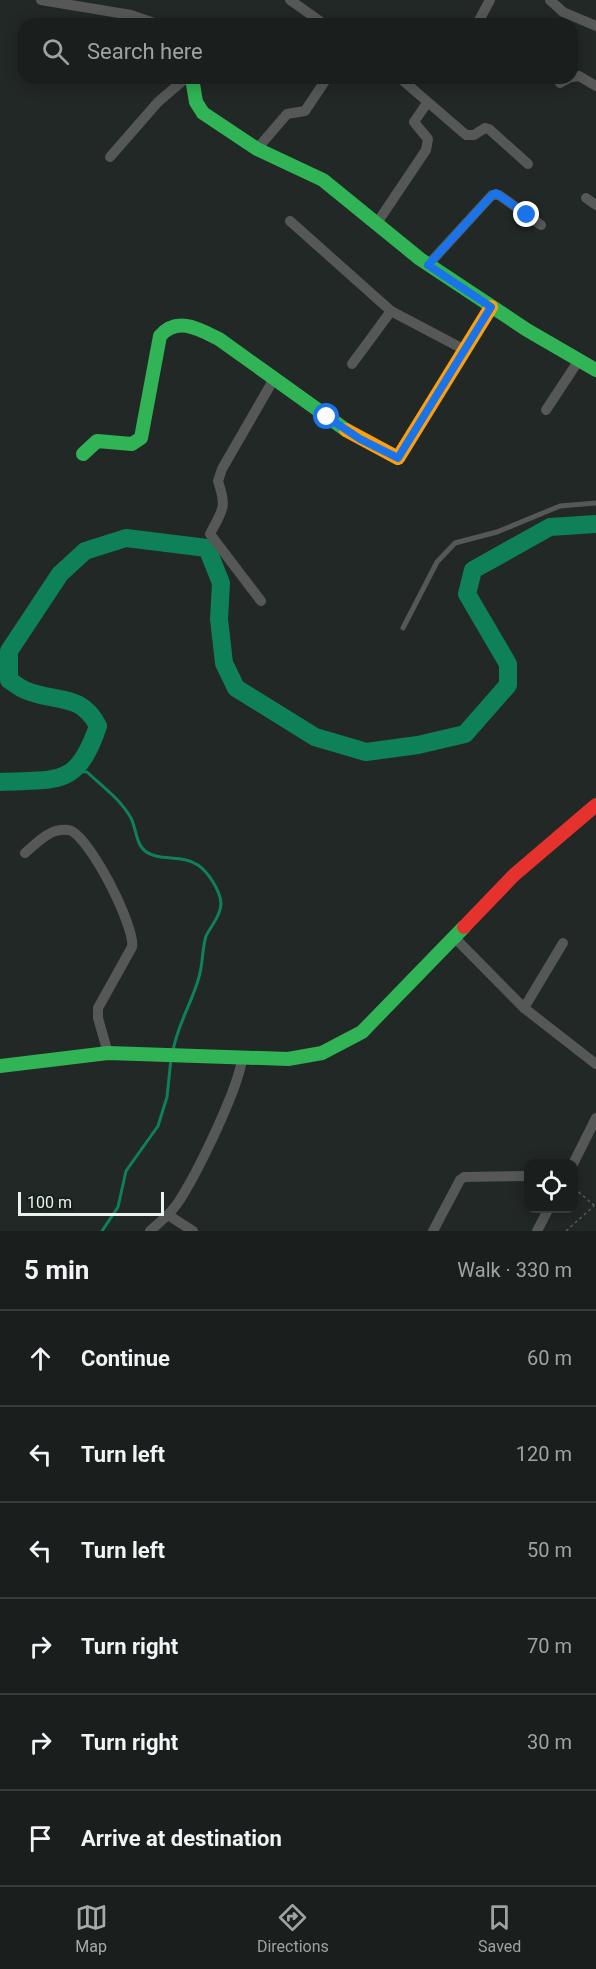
<!DOCTYPE html>
<html lang="en">
<head>
<meta charset="utf-8">
<style>
  :root { --surface:#1a1e1c; --page:#272b29; --text:#f1f3f6; --muted:#9fa2a3; --line:#383c3b; --accent:#a5aca8 }
  body { margin:0; font-family:Roboto,sans-serif; background:var(--page); color:var(--text) }
  .controls { position:absolute; right:18px; bottom:18px; display:grid; overflow:hidden; border-radius:12px; box-shadow:0 3px 15px #0003 }
  .controls button { width:54px; height:54px; display:grid; place-items:center; padding:0; border:0; border-bottom:2px solid var(--line); background:var(--surface); color:var(--text); font:30px sans-serif }
  .scale { position:absolute; left:18px; bottom:15px; width:146px; box-sizing:border-box; padding-left:6px; border:3px solid #ebf3ef; border-top:0; font-size:16px; line-height:21px; white-space:nowrap; color:#ebf3ef; -webkit-text-stroke:4px #16211b; paint-order:stroke }
  .stop { position:absolute; width:18px; height:18px; margin:-14px; border:4px solid #1a73e8; border-radius:50%; background:#fff }
  .stop.end { background:#1a73e8; border-color:#fff; box-shadow:0 2px 6px #0008 }
  .list { margin:0; padding:0; list-style:none }
  h2 { display:flex; justify-content:space-between; align-items:center; height:78px; margin:0; padding:0 24px; font-size:26px }
  h2 small { font-size:20px; font-weight:400; color:var(--muted) }
  .list li { display:grid; grid-template-columns:39px 1fr auto; gap:18px; align-items:center; box-sizing:border-box; height:96px; padding:0 24px; border-top:2px solid var(--line) }
  .list b { display:block; font-size:22px; white-space:nowrap }
  .list em { font-size:20px; font-style:normal; color:var(--muted) }
  .icon { flex:none; width:33px; height:33px; fill:none; stroke:currentColor; stroke-width:2; stroke-linecap:round; stroke-linejoin:round }
  .map { position:relative; flex:none; width:596px; height:1231px; overflow:hidden }
  .search { position:absolute; background:var(--surface); box-shadow:0 3px 15px #0003; left:18px; right:18px; top:18px; height:66px; display:flex; align-items:center; gap:15px; box-sizing:border-box; padding:0 21px; border-radius:18px; color:var(--muted); font-size:22px }
  .sheet { height:654px; background:var(--surface) }
  nav { display:flex; justify-content:space-around; align-items:center; box-sizing:border-box; height:84px; border-top:2px solid var(--line); background:var(--surface); font-size:16px; color:var(--muted) }
  nav a { display:grid; justify-items:center; gap:3px }
  nav .on { color:var(--accent) }
  .map>svg:first-child { display:block }
</style>
</head>
<body>
<div class="map">
<svg width="596" height="1231" viewBox="0 0 596 1231">
  <rect width="100%" height="100%" fill="#222825"/>
  <g fill="none" stroke-linecap="round" stroke-linejoin="round">
    <!-- stream -->
    <g stroke="#0e8158" stroke-width="3">
      <path d="M73,771L87,772C102,786 120,799 131,818C136,828 136,844 145,851C159,862 182,854 198,865C208,872 220,890 221,903C221,915 211,926 206,936C202,949 203,964 199,977C192,1003 179,1021 173,1050"/>
      <path d="M102,1231L118,1207L126,1171L158,1126L167,1097L171,1059"/>
    </g>
    <!-- river -->
    <path stroke="#0e8158" stroke-width="18" d="M0,782C58,779 77,788 98,726C81,692 55,703 25,690C20,688 14,683 9,680V651L60,574L85,551L126,538L207,548L221,583L219,619L224,663L236,688L315,737L366,752L418,745L465,734L508,685V664L467,594L473,570L550,527L596,524"/>
    <!-- path -->
    <g stroke="#595e5c" stroke-width="1.5" stroke-dasharray="3 3" stroke-linecap="butt">
      <path d="M574,1188L596,1207"/>
      <path d="M566,1231L594,1206"/>
    </g>
    <!-- lane -->
    <path stroke="#555856" stroke-width="5" d="M403,628L437,562L455,543L497,532L560,506L596,503"/>
    <!-- street -->
    <g stroke="#555856" stroke-width="10">
      <path d="M41,0L131,15L157,24"/>
      <path d="M290,0L324,24"/>
      <path d="M550,0L563,12L596,26"/>
      <path d="M477,24L490,0"/>
      <path d="M572,77L579,76L596,86"/>
      <path d="M400,78L466,135H474L485,128L489,129L528,164"/>
      <path d="M560,83L569,78"/>
      <path d="M257,149L287,114L305,111L327,78"/>
      <path d="M110,157L158,102L186,78"/>
      <path d="M586,198L596,205"/>
      <path d="M290,221L391,311L465,350"/>
      <path d="M377,223L426,150L428,139L414,122L427,103"/>
      <path d="M428,265L492,195H499L541,225"/>
      <path d="M352,364L391,311"/>
      <path d="M546,410L579,360"/>
      <path d="M261,601L210,534C223,509 227,508 218,481L222,469L275,377"/>
      <path d="M25,853C38,842 50,828 68,830C88,832 136,928 132,947L98,1008V1018L108,1053"/>
      <path d="M454,937L524,1008L596,1064"/>
      <path d="M524,1008L563,943"/>
      <path d="M573,1164L596,1118"/>
      <path d="M168,1215L193,1231"/>
      <path d="M150,1231C159,1223 170,1214 177,1204C195,1178 238,1090 242,1059"/>
      <path d="M433,1231L460,1180L464,1177L528,1176"/>
      <path d="M537,1231L549,1208"/>
    </g>
    <!-- fast -->
    <g stroke="#30b455" stroke-width="14">
      <path d="M192,78L196,102L203,113L257,149L323,180L420,259L527,330L596,370"/>
      <path d="M83,454L97,441L132,444L141,438L160,336C177,316 199,329 219,339L346,430"/>
      <path d="M0,1066L108,1053L288,1059L322,1053L362,1032L464,927"/>
    </g>
    <!-- slow -->
    <path stroke="#ff9f0a" stroke-width="14" d="M346,430L398,458L491,307"/>
    <!-- jam -->
    <path stroke="#e5322d" stroke-width="14" d="M464,927L514,875L596,805"/>
  </g>
  <g fill="none" stroke-linecap="round" stroke-linejoin="round">
    <!-- route -->
    <path stroke="#1a73e8" stroke-width="8" d="M327,417L360,439L398,458L491,307L428,265L492,195L496,193L527,215"/>
  </g>
</svg>
<div class="controls">
<button><svg class="icon" aria-label="locate" viewBox="0 0 24 24"><circle cx="12" cy="12" r="6"/><path d="M12 2v4M12 18v4M2 12h4M18 12h4"/></svg></button>
</div>
<div class="scale">100 m</div>
<div class="stop" style="left:327px;top:417px"></div>
<div class="stop end" style="left:527px;top:215px"></div>
<div class="search"><svg class="icon" aria-label="search" viewBox="0 0 24 24"><circle cx="10" cy="10" r="6"/><path d="M15 15l6 6"/></svg>Search here</div>
</div>
<section class="sheet">
<h2>5 min<small>Walk · 330 m</small></h2>
<ul class="list">
<li><svg class="icon" aria-label="ahead" viewBox="0 0 24 24"><path d="M12 20V5M6 11l6-6 6 6"/></svg><div><b>Continue</b></div><em>60 m</em></li>
<li><svg class="icon" aria-label="left" viewBox="0 0 24 24"><path d="M17 20v-9H6M10 6l-5 5 5 5"/></svg><div><b>Turn left</b></div><em>120 m</em></li>
<li><svg class="icon" aria-label="left" viewBox="0 0 24 24"><path d="M17 20v-9H6M10 6l-5 5 5 5"/></svg><div><b>Turn left</b></div><em>50 m</em></li>
<li><svg class="icon" aria-label="right" viewBox="0 0 24 24"><path d="M7 20v-9h11M14 6l5 5-5 5"/></svg><div><b>Turn right</b></div><em>70 m</em></li>
<li><svg class="icon" aria-label="right" viewBox="0 0 24 24"><path d="M7 20v-9h11M14 6l5 5-5 5"/></svg><div><b>Turn right</b></div><em>30 m</em></li>
<li><svg class="icon" aria-label="arrive" viewBox="0 0 24 24"><path d="M6 21V4h12l-3 4 3 4H6"/></svg><div><b>Arrive at destination</b></div></li>
</ul>
</section>
<nav>
<a class="on"><svg class="icon" aria-label="map" viewBox="0 0 24 24"><path d="M3 6l6-2 6 2 6-2v14l-6 2-6-2-6 2zM9 4v14M15 6v14"/></svg>Map</a>
<a><svg class="icon" aria-label="directions" viewBox="0 0 24 24"><path d="M12 3l9 9-9 9-9-9zM9 14v-3h6M13 9l2 2-2 2"/></svg>Directions</a>
<a><svg class="icon" aria-label="saved" viewBox="0 0 24 24"><path d="M7 4h10v16l-5-4-5 4z"/></svg>Saved</a>
</nav>
</body>
</html>
